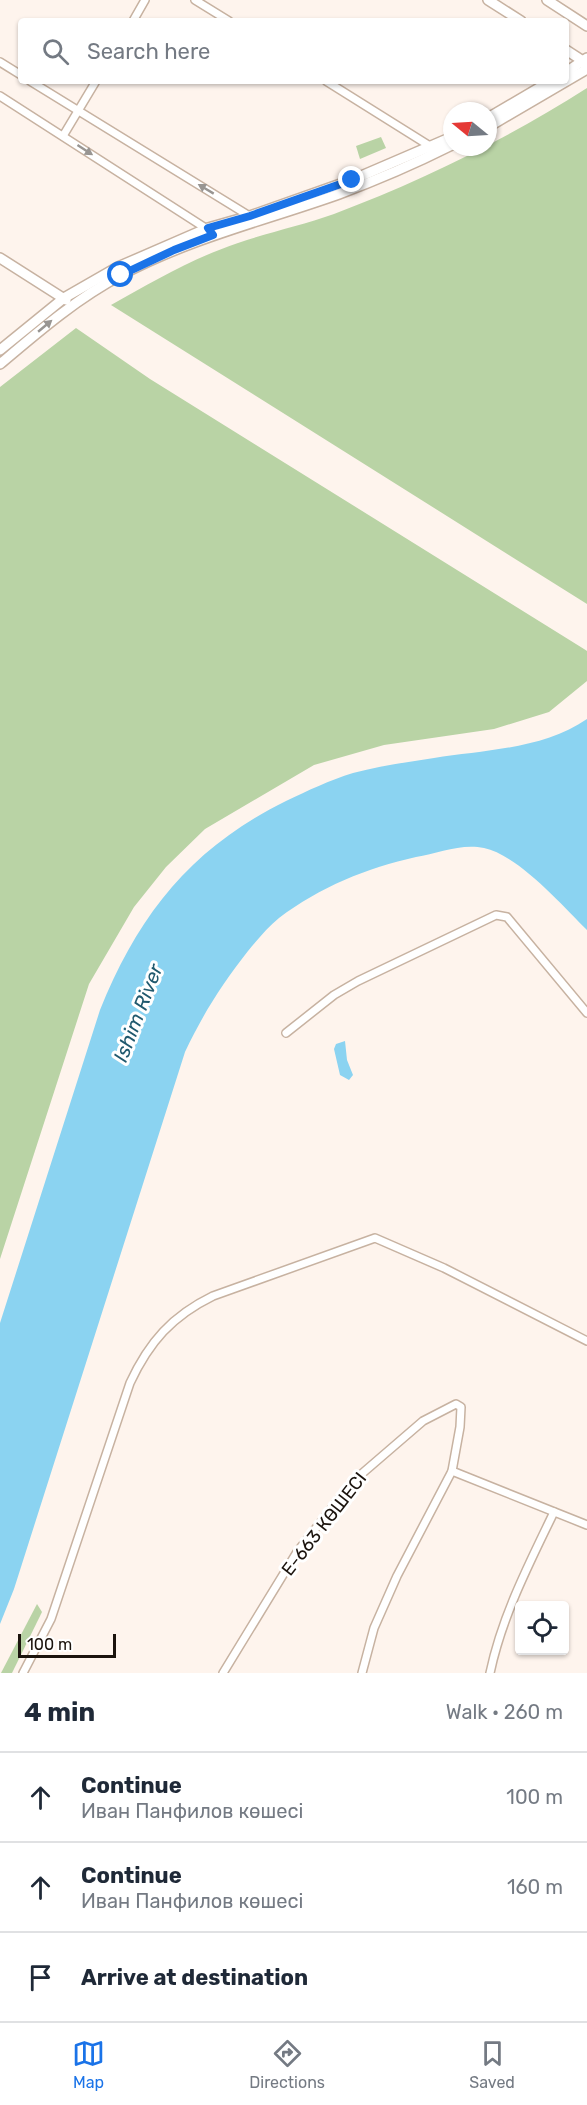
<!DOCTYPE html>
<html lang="en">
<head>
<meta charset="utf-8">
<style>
  :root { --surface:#fff; --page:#f2f2f3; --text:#1f2937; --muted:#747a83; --line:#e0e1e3; --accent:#1a73e8 }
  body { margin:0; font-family:Rubik,sans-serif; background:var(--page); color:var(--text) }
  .controls { position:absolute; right:18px; bottom:18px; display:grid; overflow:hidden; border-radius:6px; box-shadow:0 2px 4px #0004 }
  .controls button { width:54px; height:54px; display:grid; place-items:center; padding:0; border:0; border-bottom:2px solid var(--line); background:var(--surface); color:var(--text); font:30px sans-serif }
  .compass { position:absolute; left:443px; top:102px; width:54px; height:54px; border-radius:50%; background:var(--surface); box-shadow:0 2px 4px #0004; rotate:288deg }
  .scale { position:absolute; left:18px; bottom:15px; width:98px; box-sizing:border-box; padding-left:6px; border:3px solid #1b130d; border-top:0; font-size:16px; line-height:21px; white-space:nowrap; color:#1b130d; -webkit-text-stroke:4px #fff; paint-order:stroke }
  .stop { position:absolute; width:18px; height:18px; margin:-14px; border:4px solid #1a73e8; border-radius:50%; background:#fff }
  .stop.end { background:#1a73e8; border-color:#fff; box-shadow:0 2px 6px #0008 }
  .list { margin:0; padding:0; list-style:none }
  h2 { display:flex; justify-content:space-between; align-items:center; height:78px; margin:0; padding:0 24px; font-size:26px }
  h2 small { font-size:20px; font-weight:400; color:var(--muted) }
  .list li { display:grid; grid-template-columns:39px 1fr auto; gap:18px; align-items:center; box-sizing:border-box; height:90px; padding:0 24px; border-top:2px solid var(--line) }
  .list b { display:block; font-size:22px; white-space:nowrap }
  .list p { margin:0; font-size:20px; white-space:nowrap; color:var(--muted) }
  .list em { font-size:20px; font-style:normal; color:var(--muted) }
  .icon { flex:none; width:33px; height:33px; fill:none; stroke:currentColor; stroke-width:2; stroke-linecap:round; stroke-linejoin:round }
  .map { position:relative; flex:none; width:587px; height:1673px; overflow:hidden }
  .search { position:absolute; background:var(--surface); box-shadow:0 2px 4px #0004; left:18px; right:18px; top:18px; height:66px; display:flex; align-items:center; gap:15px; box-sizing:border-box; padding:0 21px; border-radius:6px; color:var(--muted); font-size:22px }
  .sheet { height:348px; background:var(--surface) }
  nav { display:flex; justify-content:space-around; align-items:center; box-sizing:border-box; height:84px; border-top:2px solid var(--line); background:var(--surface); font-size:16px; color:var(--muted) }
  nav a { display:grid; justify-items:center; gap:3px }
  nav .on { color:var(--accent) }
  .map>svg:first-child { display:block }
</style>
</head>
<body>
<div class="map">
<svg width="587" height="1673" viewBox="0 0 587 1673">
  <rect width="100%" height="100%" fill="#fef4ed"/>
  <!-- green -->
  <g fill="#b9d3a5">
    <path d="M587,88V604L111,305C152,282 193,258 238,243C270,232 303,225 334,214C424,180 507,139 587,88Z"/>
    <path d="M381,137L386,148L360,159L356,146Z"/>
    <path d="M76,328L150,379L584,649L587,651V681L549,712L494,729L384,745L314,765L205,829L166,867L134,907L89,984L0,1259V387Z"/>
    <path d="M37,1604L42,1612L12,1673H1Z"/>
  </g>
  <!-- water -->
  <g fill="#8bd3f1">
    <path d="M587,719V930C562,905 518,855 484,848C462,843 438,853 416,857C367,868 320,887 279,918C268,927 257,940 248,951C222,984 203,1014 185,1052L14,1589L0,1624V1323L100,1010C139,914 191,848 286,801C307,791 330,780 353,773C380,766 407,762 434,758C484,750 544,749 587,719Z"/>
    <path d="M345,1041L347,1060L353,1075L349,1080L340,1075L334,1049L336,1044Z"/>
  </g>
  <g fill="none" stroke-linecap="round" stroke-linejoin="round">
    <!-- street casing -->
    <g stroke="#c7b2a1" stroke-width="10">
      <g id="street">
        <path d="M195,0L229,21"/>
        <path d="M133,21L145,0"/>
        <path d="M0,62L21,75"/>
        <path d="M30,81L251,217"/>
        <path d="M326,81L433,148"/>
        <path d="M0,96L210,231"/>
        <path d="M63,136L96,81"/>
        <path d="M286,1033L334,995L358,981L496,915L507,917L587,1013"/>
        <path d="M452,1471L587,1525"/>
        <path d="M23,1673L51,1619L130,1383C149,1342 172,1316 213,1296L375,1238L444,1268L587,1341"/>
        <path d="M223,1673L297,1552L343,1494L358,1477L423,1421L456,1404L461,1407L460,1427L452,1471L397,1576L374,1628L362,1673"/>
        <path d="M490,1673C502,1616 529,1564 554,1512"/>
      </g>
    </g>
    <!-- secondary casing -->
    <g stroke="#c7b2a1" stroke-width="12">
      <g id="secondary">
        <path d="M488,0L521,21"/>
        <path d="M547,0L587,26"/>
        <path d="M566,50L583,61L587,69"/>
        <path d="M566,72L587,58"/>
        <path d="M488,118L551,81"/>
        <path d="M488,127L587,69"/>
        <path d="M0,258L66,300"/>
        <path d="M0,350L64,298L118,267L208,228L250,216L352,180L452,137"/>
        <path d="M0,364C39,331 76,299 121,275C190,238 266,220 339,194C377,180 416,163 452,145"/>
      </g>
    </g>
    <!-- street -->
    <use href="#street" stroke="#fff" stroke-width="7"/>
    <!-- secondary -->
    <use href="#secondary" stroke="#fff" stroke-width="9"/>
  </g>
  <!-- one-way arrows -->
  <defs><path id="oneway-solid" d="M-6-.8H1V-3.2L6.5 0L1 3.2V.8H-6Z" transform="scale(1.5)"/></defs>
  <g fill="#989592">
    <use href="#oneway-solid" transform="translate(85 150) rotate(33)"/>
    <use href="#oneway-solid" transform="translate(206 189) rotate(-149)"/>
    <use href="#oneway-solid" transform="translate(45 326) rotate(-40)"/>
  </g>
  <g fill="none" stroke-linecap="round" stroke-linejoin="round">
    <!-- route -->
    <path stroke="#1a73e8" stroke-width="8" d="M121,275L174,250L213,235L208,228L250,216L352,180"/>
  </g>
  <g text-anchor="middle" stroke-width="6" stroke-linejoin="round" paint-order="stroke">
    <!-- street labels -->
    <g font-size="18" fill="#1b130d" stroke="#fff">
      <text transform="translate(324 1524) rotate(-52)" y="6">Е-663 КӨШЕСІ</text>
    </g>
    <!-- water labels -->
    <g font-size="20" font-style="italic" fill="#20596e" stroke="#fff">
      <text transform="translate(138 1013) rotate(-69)" y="7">Ishim River</text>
    </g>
  </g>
</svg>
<div class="controls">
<button><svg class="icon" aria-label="locate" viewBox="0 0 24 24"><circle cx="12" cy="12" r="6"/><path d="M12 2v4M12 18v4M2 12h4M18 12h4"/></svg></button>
</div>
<svg class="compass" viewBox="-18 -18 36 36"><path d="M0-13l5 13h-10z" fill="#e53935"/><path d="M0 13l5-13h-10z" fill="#747a83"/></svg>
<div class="scale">100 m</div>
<div class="stop" style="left:121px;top:275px"></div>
<div class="stop end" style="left:352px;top:180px"></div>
<div class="search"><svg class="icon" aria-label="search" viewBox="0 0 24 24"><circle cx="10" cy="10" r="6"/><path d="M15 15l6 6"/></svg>Search here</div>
</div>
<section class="sheet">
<h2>4 min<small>Walk · 260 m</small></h2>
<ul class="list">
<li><svg class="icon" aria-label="ahead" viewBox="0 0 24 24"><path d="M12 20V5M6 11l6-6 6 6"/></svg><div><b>Continue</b><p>Иван Панфилов көшесі</p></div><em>100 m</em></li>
<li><svg class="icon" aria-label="ahead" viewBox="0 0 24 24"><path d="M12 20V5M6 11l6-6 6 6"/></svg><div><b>Continue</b><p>Иван Панфилов көшесі</p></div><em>160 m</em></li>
<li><svg class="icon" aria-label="arrive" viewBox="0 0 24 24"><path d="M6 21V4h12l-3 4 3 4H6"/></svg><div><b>Arrive at destination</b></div></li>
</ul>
</section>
<nav>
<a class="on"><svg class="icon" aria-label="map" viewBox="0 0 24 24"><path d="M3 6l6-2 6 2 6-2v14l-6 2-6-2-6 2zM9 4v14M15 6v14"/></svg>Map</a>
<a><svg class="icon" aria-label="directions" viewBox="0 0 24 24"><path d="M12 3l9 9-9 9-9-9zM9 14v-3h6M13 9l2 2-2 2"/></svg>Directions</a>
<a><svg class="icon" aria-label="saved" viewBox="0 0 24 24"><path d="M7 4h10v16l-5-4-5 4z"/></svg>Saved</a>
</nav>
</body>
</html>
